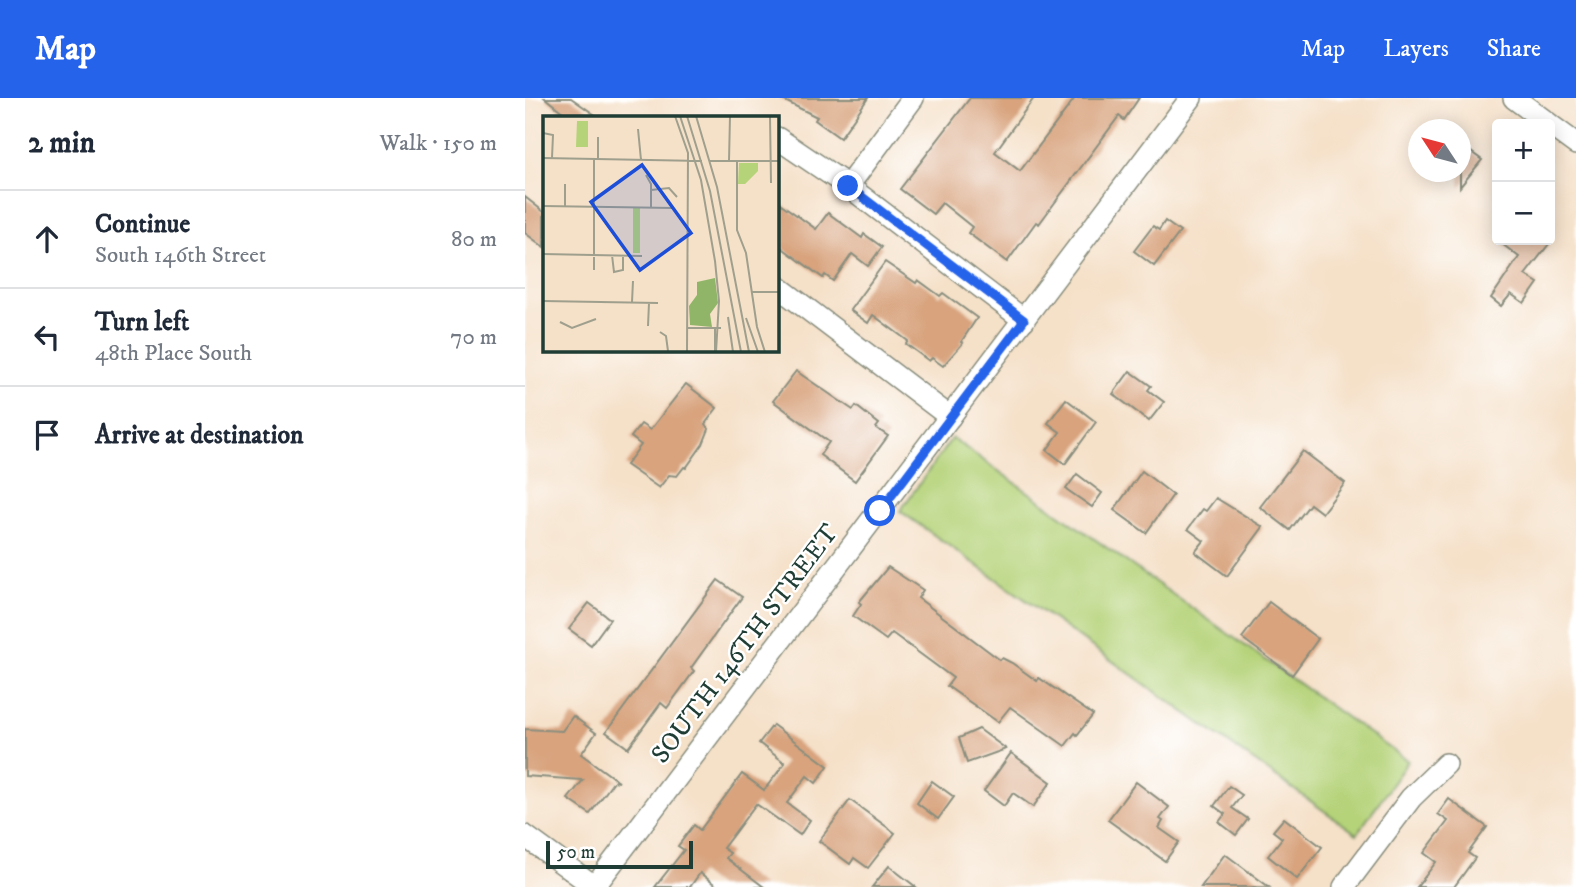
<!DOCTYPE html>
<html lang="en">
<head>
<meta charset="utf-8">
<style>
  :root { --surface:#fff; --page:#f2f2f3; --text:#1f2937; --muted:#747a83; --line:#e0e1e3; --accent:#2563eb }
  body { margin:0; font-family:"IM FELL DW Pica",serif; background:var(--page); color:var(--text) }
  .controls { position:absolute; right:21px; top:21px; display:grid; overflow:hidden; border-radius:7px; box-shadow:0 4px 18px #0003 }
  .controls button { width:63px; height:63px; display:grid; place-items:center; padding:0; border:0; border-bottom:2px solid var(--line); background:var(--surface); color:var(--text); font:35px sans-serif }
  .compass { position:absolute; left:883px; top:21px; width:63px; height:63px; border-radius:50%; background:var(--surface); box-shadow:0 4px 18px #0003; rotate:306deg }
  .scale { position:absolute; left:21px; bottom:18px; width:147px; box-sizing:border-box; padding-left:7px; border:4px solid #1f3d34; border-top:0; font-size:19px; line-height:24px; white-space:nowrap; color:#1f3d34; -webkit-text-stroke:5px #fff; paint-order:stroke }
  .stop { position:absolute; width:21px; height:21px; margin:-16px; border:5px solid #2563eb; border-radius:50%; background:#fff }
  .stop.end { background:#2563eb; border-color:#fff; box-shadow:0 2px 7px #0008 }
  .list { margin:0; padding:0; list-style:none }
  h2 { display:flex; justify-content:space-between; align-items:center; height:91px; margin:0; padding:0 28px; font-size:30px }
  h2 small { font-size:23px; font-weight:400; color:var(--muted) }
  .list li { display:grid; grid-template-columns:46px 1fr auto; gap:21px; align-items:center; box-sizing:border-box; height:98px; padding:0 28px; border-top:2px solid var(--line) }
  .list b { display:block; font-size:26px; white-space:nowrap }
  .list p { margin:0; font-size:23px; white-space:nowrap; color:var(--muted) }
  .list em { font-size:23px; font-style:normal; color:var(--muted) }
  .icon { flex:none; width:38px; height:38px; fill:none; stroke:currentColor; stroke-width:2; stroke-linecap:round; stroke-linejoin:round }
  .map { position:relative; flex:none; width:1051px; height:789px; overflow:hidden }
  header { display:flex; align-items:center; gap:42px; box-sizing:border-box; height:98px; padding:0 35px; background:var(--accent); color:#fff }
  header strong { font-size:33px }
  nav { display:flex; gap:38px; margin-inline-start:auto; font-size:24px }
  main { display:flex }
  aside { flex:1; background:var(--surface) }
  .map>svg:first-child { display:block }
</style>
</head>
<body>
<header>
<strong>Map</strong>
<nav><a>Map</a><a>Layers</a><a>Share</a></nav>
</header>
<main>
<aside>
<h2>2 min<small>Walk · 150 m</small></h2>
<ul class="list">
<li><svg class="icon" aria-label="ahead" viewBox="0 0 24 24"><path d="M12 20V5M6 11l6-6 6 6"/></svg><div><b>Continue</b><p>South 146th Street</p></div><em>80 m</em></li>
<li><svg class="icon" aria-label="left" viewBox="0 0 24 24"><path d="M17 20v-9H6M10 6l-5 5 5 5"/></svg><div><b>Turn left</b><p>48th Place South</p></div><em>70 m</em></li>
<li><svg class="icon" aria-label="arrive" viewBox="0 0 24 24"><path d="M6 21V4h12l-3 4 3 4H6"/></svg><div><b>Arrive at destination</b></div></li>
</ul>
</aside>
<div class="map">
<svg width="1051" height="789" viewBox="0 0 1051 789">
  <rect width="100%" height="100%" fill="#fff"/>
  <filter id="ink" filterUnits="userSpaceOnUse"><feTurbulence type="fractalNoise" baseFrequency=".0143" numOctaves="2"/><feDisplacementMap in="SourceGraphic" scale="14" xChannelSelector="R" yChannelSelector="G"/><feConvolveMatrix kernelMatrix="1 2 1 2 8 2 1 2 1" color-interpolation-filters="sRGB"/></filter>
  <filter id="wash" filterUnits="userSpaceOnUse"><feTurbulence type="fractalNoise" baseFrequency=".00686" numOctaves="4" result="noise"/><feDisplacementMap in="SourceGraphic" scale="28" xChannelSelector="R" yChannelSelector="G"/><feGaussianBlur stdDeviation="1.57" result="paint"/><feColorMatrix in="noise" values="0 0 0 0 0 0 0 0 0 0 0 0 0 0 0 0 0 1.4 0 .05"/><feComposite in="paint" operator="in"/></filter>
  <g filter="url(#wash)">
    <rect width="100%" height="100%" fill="#f5e0c8"/>
    <!-- green -->
    <path fill="#b5d379" stroke="#6a8856" stroke-width="2" d="M427,340L883,663L832,736L375,413Z"/>
    <g id="blocks">
      <!-- building -->
      <g fill="#d8a37d">
        <path d="M20,0H46L73,19H44Z"/>
        <path d="M254,0H343L315,40L290,22L292,19Z"/>
        <path d="M445,0H509L470,54L495,73L550,0H614L599,22L594,18L514,126L511,124L482,164L443,135L447,129L417,105L408,116L375,91Z"/>
        <path d="M935,46L957,62L935,89Z"/>
        <path d="M0,99L19,114V149L0,135Z"/>
        <path d="M252,103L291,131L303,115L337,140L339,136L357,149L343,168L327,156L308,183L300,177L298,180L252,146Z"/>
        <path d="M640,123L655,134L629,168L609,153L628,128L634,132Z"/>
        <path d="M972,142H1027L1000,177L1013,185L999,205L986,196L976,208L966,200L994,159Z"/>
        <path d="M360,164L391,185L393,182L415,198L418,195L452,220L436,244L438,245L418,268L407,260L404,263L381,246L383,243L348,217L343,225L325,212Z"/>
        <path d="M271,273L328,312L331,308L354,326L351,330L363,338L330,383L295,357L304,344L248,303Z"/>
        <path d="M605,273L626,288L623,292L639,304L624,323L588,296Z"/>
        <path d="M161,286L192,310L180,326L184,331L178,346L161,370L159,369L152,378L144,377L134,390L101,367L116,347L106,339L116,326L125,332Z"/>
        <path d="M541,301L571,324L540,366L522,352L535,334L523,325Z"/>
        <path d="M778,353L820,385L797,415L785,406L765,432L735,409Z"/>
        <path d="M617,373L648,397L621,435L589,412Z"/>
        <path d="M552,376L577,395L567,409L541,391Z"/>
        <path d="M691,400L738,429L702,478L670,454L679,443L663,431L678,411L681,413Z"/>
        <path d="M363,469L398,492L393,500L475,562L477,560L487,565L512,583L514,580L568,617L552,637L550,635L540,648L485,609L473,624L422,588L428,580L367,535L361,542L328,518L336,506L334,504Z"/>
        <path d="M193,482L217,499L166,570L169,573L142,610L136,605L103,650L81,634Z"/>
        <path d="M744,504L793,541L767,577L717,540Z"/>
        <path d="M64,505L85,521L66,547L44,531Z"/>
        <path d="M48,618L71,635L56,656L94,684L89,683L65,716L43,701L58,682L0,678V631L37,633Z"/>
        <path d="M248,627L303,668L291,685L282,678L262,705L285,722L275,737L231,706L198,750L205,755L201,760L239,789H193L175,775L165,789H130L159,752L153,748L169,727L175,732L217,676L239,692L260,665L234,645Z"/>
        <path d="M454,631L481,651L442,665L434,640Z"/>
        <path d="M486,655L526,684L508,709L488,695L479,708L459,693Z"/>
        <path d="M407,683L429,699L413,721L392,705Z"/>
        <path d="M611,684L644,709L635,721L638,723L634,730L654,744L640,763L583,722Z"/>
        <path d="M704,688L717,697L707,710L723,721L711,737L694,724L700,716L689,708Z"/>
        <path d="M924,701L962,729L943,755L950,760L929,789H892L911,764L899,755L923,723L913,716Z"/>
        <path d="M325,702L370,735L343,770L329,760L325,766L294,743Z"/>
        <path d="M759,720L797,749L772,781L743,758L757,740L748,733Z"/>
        <path d="M700,756L744,789H676Z"/>
        <path d="M364,768L391,789H347Z"/>
      </g>
    </g>
  </g>
  <g filter="url(#ink)">
    <use href="#blocks" fill-opacity="0" stroke="#8a8e7e" stroke-width="2"/>
    <g fill="none" stroke-linecap="round" stroke-linejoin="round">
      <!-- minor casing -->
      <g stroke="#8a8e7e" stroke-width="24">
        <g id="minor">
          <path d="M989,0L1024,26"/>
          <path d="M1025,27L1051,46"/>
          <path d="M252,40L323,88L499,222"/>
          <path d="M323,88L388,0"/>
          <path d="M252,188L425,319"/>
          <path d="M0,738L70,789"/>
          <path d="M69,789L666,0"/>
          <path d="M819,789L886,700L921,666"/>
        </g>
      </g>
      <!-- minor -->
      <use href="#minor" stroke="#fff" stroke-width="21"/>
    </g>
  </g>
  <g fill="none" stroke-linecap="round" stroke-linejoin="round" filter="url(#ink)">
    <!-- route -->
    <path stroke="#2563eb" stroke-width="9" d="M323,88L499,222L355,413"/>
  </g>
  <g text-anchor="middle" stroke-width="5" stroke-linejoin="round" paint-order="stroke">
    <!-- street labels -->
    <g font-size="26" fill="#1f3d34" stroke="#fff">
      <text transform="translate(219 545) rotate(-53)" y="9">SOUTH 146TH STREET</text>
    </g>
  </g>
  <!-- overview -->
  <g transform="translate(18 18)">
    <rect width="236" height="236" fill="#f5e0c8"/>
    <path d="M34,5H45V31H33ZM196,47H215V55L202,68H195ZM90,92H97V137H90Z" fill="#b5d379"/>
    <path d="M172,162L175,187L167,198L169,211L147,209L146,190L154,179V166Z" fill="#90b569"/>
    <path fill="none" stroke="#9f9f8d" stroke-width="2" d="M132,0L145,37L144,236M137,0L158,64L172,145L176,185L173,236M144,0L167,75L198,236M153,0L174,71L206,236M227,0L228,67M95,13L98,44M0,17L10,19L9,42M0,42L159,45M55,43V21V27M167,45H237M186,45L187,0M194,45V114L203,137L214,211L222,236M103,59L108,68V91M108,74L126,72L134,81M0,90L131,92M22,90V68M0,138L99,140M69,139L71,156L80,154V139M51,154V43M209,176H237M0,185L115,187M89,186L90,165M185,201L190,236M203,202L215,236M17,206L29,212L53,203M105,210L106,187M144,212H178M117,216L123,220L125,235M172,236V212"/>
    <path fill="#1d4ed8" fill-opacity="0.15" stroke="#1d4ed8" stroke-width="3.5" d="M99,49L148,117L97,154L48,86Z"/>
    <rect width="236" height="236" fill="none" stroke="#1f3d34" stroke-width="3.5"/>
  </g>
</svg>
<div class="controls">
<button>+</button>
<button>−</button>
</div>
<svg class="compass" viewBox="-18 -18 36 36"><path d="M0-13l5 13h-10z" fill="#e53935"/><path d="M0 13l5-13h-10z" fill="#747a83"/></svg>
<div class="scale">50 m</div>
<div class="stop" style="left:355px;top:413px"></div>
<div class="stop end" style="left:323px;top:88px"></div>
</div>
</main>
</body>
</html>
